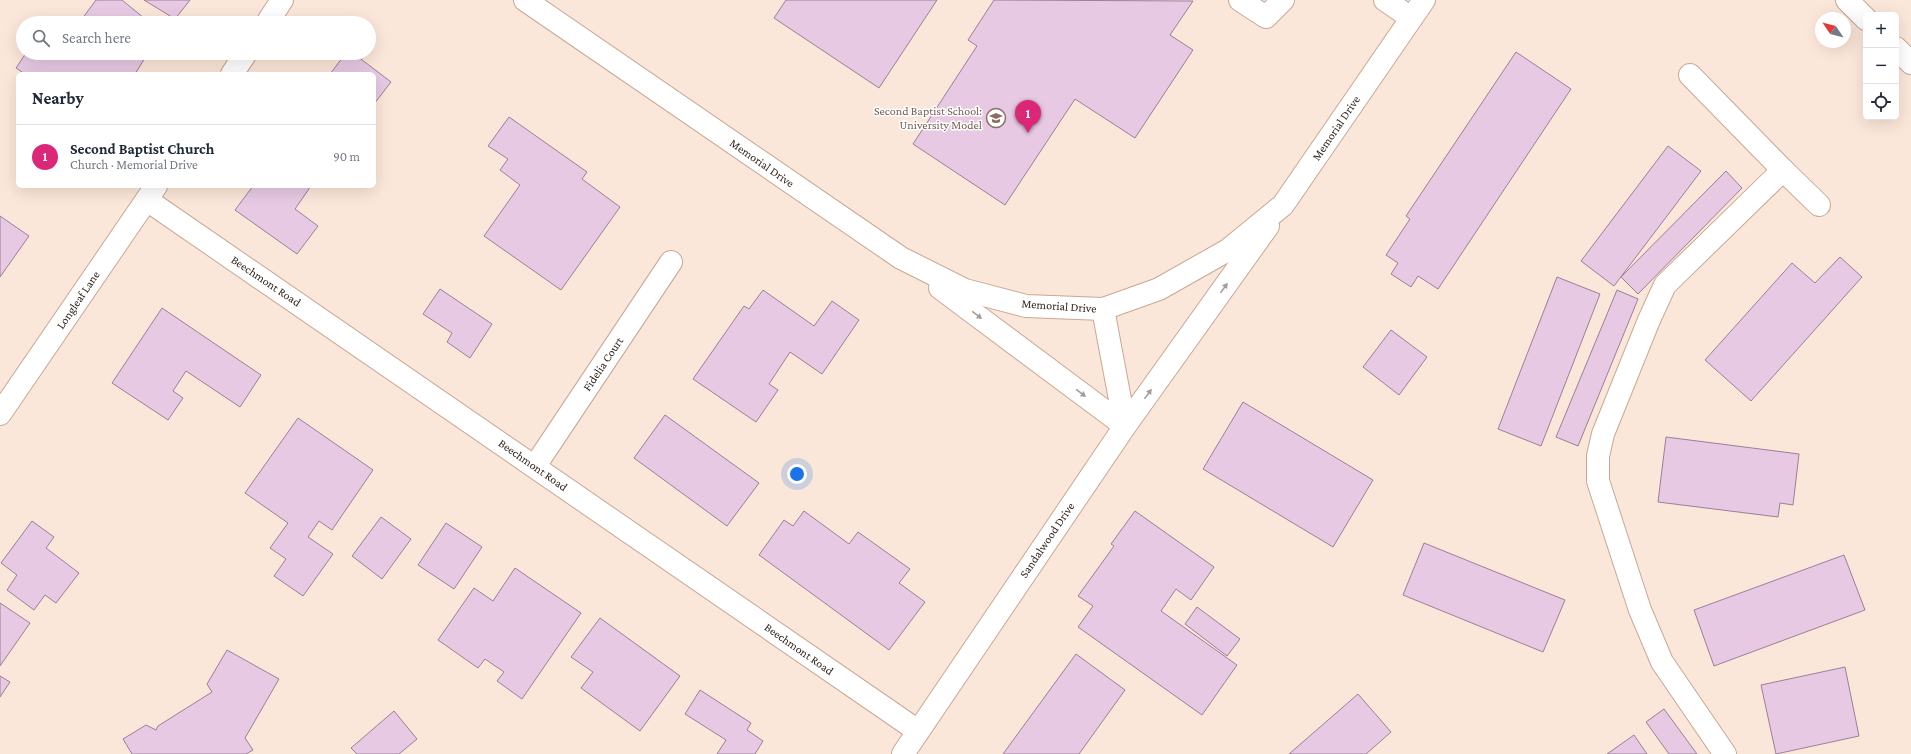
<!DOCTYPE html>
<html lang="en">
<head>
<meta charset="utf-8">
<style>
  :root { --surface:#fff; --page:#f6f6f7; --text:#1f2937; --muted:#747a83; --line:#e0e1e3; --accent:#db2777 }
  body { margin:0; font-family:"Crimson Pro",serif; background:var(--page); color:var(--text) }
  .controls { position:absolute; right:12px; top:12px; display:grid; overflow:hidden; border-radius:6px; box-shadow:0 4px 16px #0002 }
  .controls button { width:36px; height:36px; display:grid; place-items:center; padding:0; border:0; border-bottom:1px solid var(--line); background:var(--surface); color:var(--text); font:20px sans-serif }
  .compass { position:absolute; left:1815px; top:12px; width:36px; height:36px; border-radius:50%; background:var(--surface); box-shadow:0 4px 16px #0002; rotate:305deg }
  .you { position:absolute; left:797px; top:474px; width:14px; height:14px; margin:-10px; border:3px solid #fff; border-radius:50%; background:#1a73e8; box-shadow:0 0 0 6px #1a73e833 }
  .badge { display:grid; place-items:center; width:26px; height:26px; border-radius:50%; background:var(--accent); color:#fff; font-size:13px; font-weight:700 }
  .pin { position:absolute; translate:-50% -33px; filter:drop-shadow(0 1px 2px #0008) }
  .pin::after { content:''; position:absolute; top:21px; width:14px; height:12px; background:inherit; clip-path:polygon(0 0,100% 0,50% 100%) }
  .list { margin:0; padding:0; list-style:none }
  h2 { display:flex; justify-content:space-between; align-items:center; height:52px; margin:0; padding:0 16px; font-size:17px }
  h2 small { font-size:13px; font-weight:400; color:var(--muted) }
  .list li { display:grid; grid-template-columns:26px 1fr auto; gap:12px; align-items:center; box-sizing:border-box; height:64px; padding:0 16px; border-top:1px solid var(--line) }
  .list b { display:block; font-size:15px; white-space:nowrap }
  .list p { margin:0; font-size:13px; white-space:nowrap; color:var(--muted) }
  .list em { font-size:13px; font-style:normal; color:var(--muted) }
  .icon { flex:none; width:22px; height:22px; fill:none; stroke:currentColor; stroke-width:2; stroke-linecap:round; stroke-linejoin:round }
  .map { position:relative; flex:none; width:1911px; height:754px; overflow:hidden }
  .search { position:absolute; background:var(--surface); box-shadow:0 4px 16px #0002; left:16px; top:16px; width:360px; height:44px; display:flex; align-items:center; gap:10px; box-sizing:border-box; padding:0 14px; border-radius:22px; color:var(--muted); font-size:15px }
  .panel { position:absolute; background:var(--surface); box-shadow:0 4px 16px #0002; left:16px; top:72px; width:360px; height:116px; border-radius:6px }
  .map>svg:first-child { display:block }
</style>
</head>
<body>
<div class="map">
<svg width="1911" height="754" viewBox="0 0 1911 754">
  <rect width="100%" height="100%" fill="#fbe7d9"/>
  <!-- building -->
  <g fill="#e7c9e3" stroke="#9b7f97">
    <path d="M96,0H122L150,23H79Z"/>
    <path d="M144,0H190L175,19Z"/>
    <path d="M786,0H937L879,88L774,18Z"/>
    <path d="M994,0L1193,1L1170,35L1193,50L1135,138L1075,99L1005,205L913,144L977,46L968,40Z"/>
    <path d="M1516,52L1571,89L1438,289L1418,276L1411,287L1391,274L1398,263L1386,255L1410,219L1406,216Z"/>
    <path d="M26,53H148L135,74H25L16,68Z"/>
    <path d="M346,53H353L391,82L374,104V74H330Z"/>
    <path d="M509,117L587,172L582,179L620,207L561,290L484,236L520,185L500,170L508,159L488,146Z"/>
    <path d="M1668,146L1701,171L1614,286L1581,261Z"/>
    <path d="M1726,171L1742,188L1638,294L1621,277Z"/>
    <path d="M253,186H311L295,209L318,226L297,254L235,210Z"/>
    <path d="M0,216L29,236L0,277Z"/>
    <path d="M1840,257L1862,277L1751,401L1705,360L1792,263L1815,283Z"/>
    <path d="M1557,277L1600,294L1541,446L1498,429Z"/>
    <path d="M440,289L492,324L470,358L447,342L452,333L423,314Z"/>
    <path d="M763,290L814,326L832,301L859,320L822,374L790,352L769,384L778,390L756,422L693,379L744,306L749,309Z"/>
    <path d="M1617,290L1638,299L1578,446L1556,437Z"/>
    <path d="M162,308L261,375L240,407L186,371L173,391L183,398L168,420L112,383Z"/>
    <path d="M1391,330L1427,357L1399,395L1363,367Z"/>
    <path d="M1243,402L1373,480L1333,547L1203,469Z"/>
    <path d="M665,415L759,483L727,526L634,458Z"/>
    <path d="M298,418L373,470L332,530L319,521L308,537L333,554L303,596L274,576L286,559L270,548L288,523L245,493Z"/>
    <path d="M1666,437L1799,454L1793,505L1780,503L1778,517L1658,502Z"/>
    <path d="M804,511L849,544L858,532L910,569L899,583L925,602L889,650L759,555L784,520L793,526Z"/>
    <path d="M1135,511L1214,567L1191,600L1176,589L1161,611L1237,665L1202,715L1078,627L1093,606L1078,596L1114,546L1111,544Z"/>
    <path d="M381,517L411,539L382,579L352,556Z"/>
    <path d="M32,521L54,537L46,548L79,573L56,603L45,595L34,610L7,590L17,575L1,563Z"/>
    <path d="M446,523L482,547L454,589L418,565Z"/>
    <path d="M1424,543L1565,600L1543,652L1403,595Z"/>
    <path d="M1844,555L1865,610L1714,666L1694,610Z"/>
    <path d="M515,568L581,613L522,699L497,681L504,672L485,659L478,668L438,640L474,588L493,601Z"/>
    <path d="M0,603L30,623L0,666Z"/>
    <path d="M1197,607L1240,639L1227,656L1185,624Z"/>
    <path d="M600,618L680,676L640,731L581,688L593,672L571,657Z"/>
    <path d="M227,650L279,679L245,738L253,750L246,754H132L123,739L146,725L156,730L158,726L212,692L207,684Z"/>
    <path d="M1076,654L1125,690L1079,754H1003Z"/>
    <path d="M1845,667L1859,736L1776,754L1761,685Z"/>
    <path d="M0,676L10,682L0,697Z"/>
    <path d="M700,690L751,723L747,730L763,741L755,754H717L726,740L685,714Z"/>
    <path d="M1358,694L1391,732L1366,754H1289Z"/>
    <path d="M1664,709L1697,754H1669L1646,722Z"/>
    <path d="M394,711L417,739L399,754H357L351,748Z"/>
    <path d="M1634,735L1647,754H1607Z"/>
  </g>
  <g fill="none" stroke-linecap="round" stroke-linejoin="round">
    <!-- minor casing -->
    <g stroke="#c8a893" stroke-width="24">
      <g id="minor">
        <path d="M525,0L901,258L965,290L1026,306L1103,309L1159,289L1228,250L1283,205L1424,0"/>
        <path d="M1240,0L1266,17L1283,0"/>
        <path d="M1385,0L1411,18"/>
        <path d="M1847,0L1866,19"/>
        <path d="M267,23L282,0"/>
        <path d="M1896,48L1911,63"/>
        <path d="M232,74L246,53"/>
        <path d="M1690,75L1783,170L1665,285L1649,320L1603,434L1598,456V481L1640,610L1662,662L1725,754"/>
        <path d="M1783,170L1819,205"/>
        <path d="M147,200L918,731"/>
        <path d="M940,288L1125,426L1268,226"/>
        <path d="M0,414L156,186"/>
        <path d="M535,466L671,262"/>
        <path d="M903,754L1125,426L1103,309"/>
      </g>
    </g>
    <!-- minor -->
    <use href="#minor" stroke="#fff" stroke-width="22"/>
  </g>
  <!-- one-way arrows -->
  <defs><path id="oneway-solid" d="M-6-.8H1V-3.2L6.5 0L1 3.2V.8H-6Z"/></defs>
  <g fill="#a39d9a">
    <use href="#oneway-solid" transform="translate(1224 288) rotate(-54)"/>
    <use href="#oneway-solid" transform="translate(977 315) rotate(37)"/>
    <use href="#oneway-solid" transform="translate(1081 393) rotate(37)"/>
    <use href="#oneway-solid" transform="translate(1148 394) rotate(-54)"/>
  </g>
  <!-- icons -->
  <defs>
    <g id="school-ring" transform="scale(1)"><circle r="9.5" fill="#fff" stroke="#8d6e63" stroke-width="1.5"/><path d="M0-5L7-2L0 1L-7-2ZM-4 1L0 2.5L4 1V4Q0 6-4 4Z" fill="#8d6e63"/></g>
  </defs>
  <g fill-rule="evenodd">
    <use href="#school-ring" x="996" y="118"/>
  </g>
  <g text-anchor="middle" stroke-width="3" stroke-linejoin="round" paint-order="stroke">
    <!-- education labels -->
    <g font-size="12" fill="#785e54" stroke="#fff" text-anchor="end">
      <text x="982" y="115">Second Baptist School:<tspan x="982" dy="14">University Model</tspan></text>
    </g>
    <!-- street labels -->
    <g font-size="12" fill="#32261e" stroke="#fff">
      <text transform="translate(1336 128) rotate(-56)" y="4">Memorial Drive</text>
      <text transform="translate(762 163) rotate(35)" y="4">Memorial Drive</text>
      <text transform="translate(266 281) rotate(34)" y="4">Beechmont Road</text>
      <text transform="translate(78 300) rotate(-56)" y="4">Longleaf Lane</text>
      <text transform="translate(1059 306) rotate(4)" y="4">Memorial Drive</text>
      <text transform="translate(603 364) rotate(-56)" y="4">Fidelia Court</text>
      <text transform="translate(533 465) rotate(35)" y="4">Beechmont Road</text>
      <text transform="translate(1047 540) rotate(-56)" y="4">Sandalwood Drive</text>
      <text transform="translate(799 649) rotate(35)" y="4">Beechmont Road</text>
    </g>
  </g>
</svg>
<div class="controls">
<button>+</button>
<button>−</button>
<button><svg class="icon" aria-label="locate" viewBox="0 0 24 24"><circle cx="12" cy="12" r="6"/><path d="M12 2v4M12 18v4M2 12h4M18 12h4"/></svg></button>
</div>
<svg class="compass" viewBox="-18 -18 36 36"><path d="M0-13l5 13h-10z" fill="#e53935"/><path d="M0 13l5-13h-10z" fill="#747a83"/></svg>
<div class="you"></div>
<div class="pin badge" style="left:1028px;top:133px">1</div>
<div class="search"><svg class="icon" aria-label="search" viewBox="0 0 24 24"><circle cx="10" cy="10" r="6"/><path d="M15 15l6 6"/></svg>Search here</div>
<section class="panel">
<h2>Nearby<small></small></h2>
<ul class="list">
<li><span class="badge">1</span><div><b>Second Baptist Church</b><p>Church · Memorial Drive</p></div><em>90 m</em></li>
</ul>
</section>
</div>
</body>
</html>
